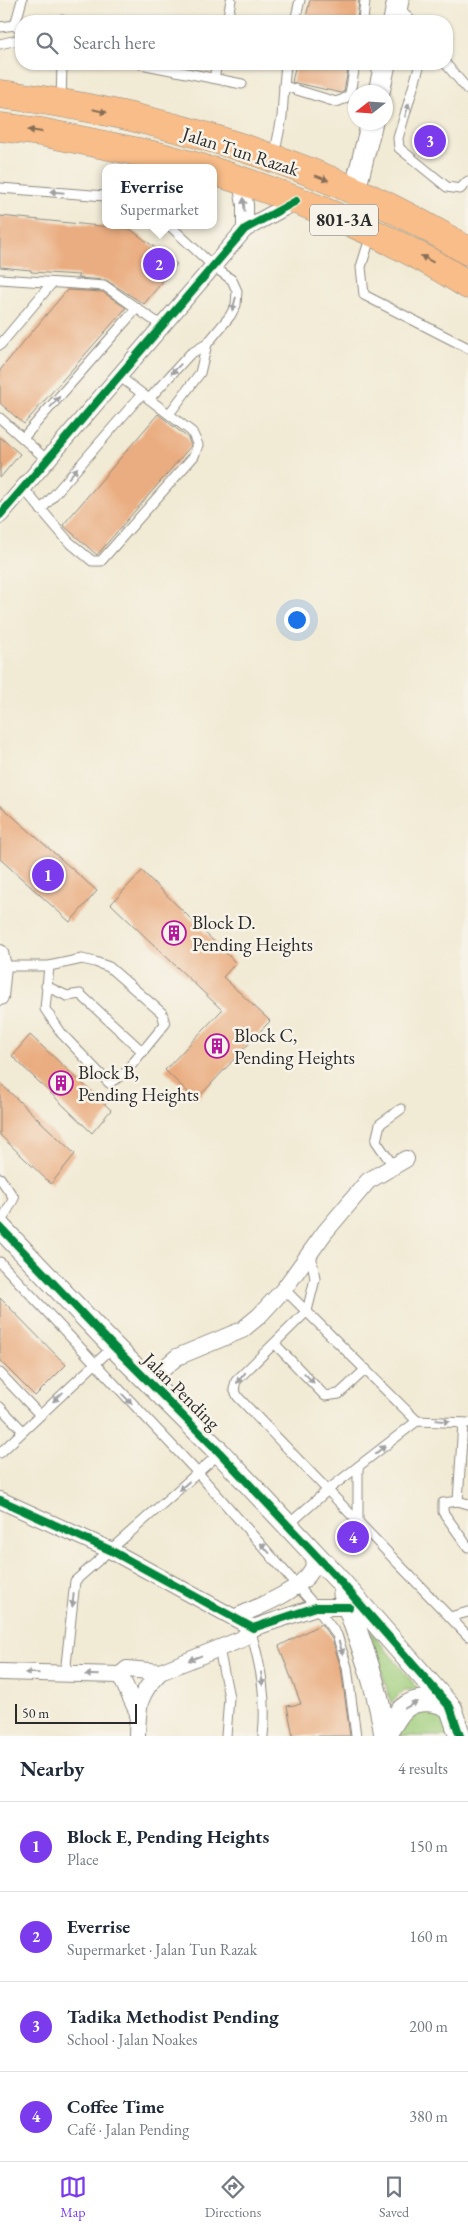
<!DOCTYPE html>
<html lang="en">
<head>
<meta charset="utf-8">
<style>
  :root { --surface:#fff; --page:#f6f6f7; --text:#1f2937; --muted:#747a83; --line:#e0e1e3; --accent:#7c3aed }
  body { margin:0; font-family:"EB Garamond",serif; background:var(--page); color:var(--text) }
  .compass { position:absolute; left:348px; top:85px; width:45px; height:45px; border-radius:50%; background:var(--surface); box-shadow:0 1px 4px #0004; rotate:253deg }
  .scale { position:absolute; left:15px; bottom:12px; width:122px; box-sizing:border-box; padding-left:5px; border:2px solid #2b2b2b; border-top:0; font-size:14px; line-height:18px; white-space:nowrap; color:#2b2b2b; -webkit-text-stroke:4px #f7f3e8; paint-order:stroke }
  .you { position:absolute; left:296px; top:619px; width:18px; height:18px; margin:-12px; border:4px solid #fff; border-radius:50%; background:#1a73e8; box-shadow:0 0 0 8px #1a73e833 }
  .badge { display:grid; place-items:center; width:32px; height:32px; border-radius:50%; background:var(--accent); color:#fff; font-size:16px; font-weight:700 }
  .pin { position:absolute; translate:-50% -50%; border:2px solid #fff; box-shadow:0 1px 5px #0006 }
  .popup { position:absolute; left:102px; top:164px; width:115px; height:65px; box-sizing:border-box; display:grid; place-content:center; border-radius:10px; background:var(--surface); filter:drop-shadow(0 1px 4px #0005); font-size:16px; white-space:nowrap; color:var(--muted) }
  .popup b { font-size:19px; color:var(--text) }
  .popup::after { content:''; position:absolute; left:50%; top:100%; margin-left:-10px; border:10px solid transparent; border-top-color:var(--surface) }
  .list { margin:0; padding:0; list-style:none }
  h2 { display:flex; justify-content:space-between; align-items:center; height:65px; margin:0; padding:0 20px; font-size:21px }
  h2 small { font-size:16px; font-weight:400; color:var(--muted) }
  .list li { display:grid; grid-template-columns:32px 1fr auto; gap:15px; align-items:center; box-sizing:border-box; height:90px; padding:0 20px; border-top:1px solid var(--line) }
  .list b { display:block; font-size:19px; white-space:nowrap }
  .list p { margin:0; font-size:16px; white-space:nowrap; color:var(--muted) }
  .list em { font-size:16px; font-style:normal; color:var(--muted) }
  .icon { flex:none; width:28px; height:28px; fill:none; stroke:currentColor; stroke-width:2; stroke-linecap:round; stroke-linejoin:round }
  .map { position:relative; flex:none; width:468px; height:1736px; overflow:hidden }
  .search { position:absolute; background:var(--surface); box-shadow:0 1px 4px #0004; left:15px; right:15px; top:15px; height:55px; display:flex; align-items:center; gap:12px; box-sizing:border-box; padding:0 18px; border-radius:20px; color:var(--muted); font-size:19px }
  .sheet { height:425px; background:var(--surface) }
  nav { display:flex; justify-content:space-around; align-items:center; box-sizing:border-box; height:70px; border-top:1px solid var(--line); background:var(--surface); font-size:14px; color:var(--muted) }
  nav a { display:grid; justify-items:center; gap:2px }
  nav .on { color:var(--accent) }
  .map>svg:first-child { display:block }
</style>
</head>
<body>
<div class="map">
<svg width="468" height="1736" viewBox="0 0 468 1736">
  <rect width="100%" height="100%" fill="#f7f3e8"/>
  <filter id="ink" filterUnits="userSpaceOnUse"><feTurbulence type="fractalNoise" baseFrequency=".02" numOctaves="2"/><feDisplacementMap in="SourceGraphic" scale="10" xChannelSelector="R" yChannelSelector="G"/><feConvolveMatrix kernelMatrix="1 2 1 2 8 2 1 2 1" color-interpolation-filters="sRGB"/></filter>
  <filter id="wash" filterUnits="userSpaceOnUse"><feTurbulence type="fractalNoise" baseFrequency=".0096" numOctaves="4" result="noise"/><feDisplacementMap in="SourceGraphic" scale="20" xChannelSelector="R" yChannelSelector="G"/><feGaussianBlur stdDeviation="1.12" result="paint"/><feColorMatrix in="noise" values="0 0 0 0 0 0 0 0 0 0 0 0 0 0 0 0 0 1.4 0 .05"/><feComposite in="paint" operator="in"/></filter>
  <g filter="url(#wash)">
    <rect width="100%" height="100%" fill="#f1ead4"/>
    <!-- green -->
    <g fill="#9fce7c" stroke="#657c54">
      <path d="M364,1623L418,1689L404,1690L391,1703L372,1639Z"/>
      <path d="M422,1711L437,1713L451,1731V1736H397L406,1717Z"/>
    </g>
    <g id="blocks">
      <!-- building -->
      <g fill="#eaad81">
        <path d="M310,0H359L357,21H305Z"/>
        <path d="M296,64H349L344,91L341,93L292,82Z"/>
        <path d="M0,216L130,229L177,264L144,304L106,280L77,278L79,275L31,272V270L0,267Z"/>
        <path d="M67,290L103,292L126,308L24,424L0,403V370Z"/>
        <path d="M158,414L188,438L191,446L97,555L63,525Z"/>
        <path d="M0,437L20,454L0,478Z"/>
        <path d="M0,805L97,891L70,922L0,859Z"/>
        <path d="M142,871L236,963L223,977L270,1021L196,1100L165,1070L222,1010L111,904Z"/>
        <path d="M30,1035L111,1110L92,1133L12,1056Z"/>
        <path d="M0,1083L75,1154L51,1184L0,1135Z"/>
        <path d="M0,1298L66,1365L35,1396L0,1361Z"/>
        <path d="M321,1624L332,1639L341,1668L350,1736H293L287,1706L301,1704L279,1646Z"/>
      </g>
    </g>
  </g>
  <g filter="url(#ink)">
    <use href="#blocks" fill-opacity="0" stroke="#8e8a80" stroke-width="1"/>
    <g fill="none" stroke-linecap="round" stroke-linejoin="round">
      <!-- service casing -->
      <g stroke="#8e8a80" stroke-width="11">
        <g id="service">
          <path d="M399,7L411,21"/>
          <path d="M62,21V20"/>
          <path d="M227,21L231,0"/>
          <path d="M295,21L300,0"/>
          <path d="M363,21L365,0"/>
          <path d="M0,27L15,25"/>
          <path d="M21,32L15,25L22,0"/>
          <path d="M0,44L21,39"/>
          <path d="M141,64L242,84"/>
          <path d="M420,64L398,138L399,148L447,187L460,189L468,181"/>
          <path d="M446,64L468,90"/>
          <path d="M214,78L217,64"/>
          <path d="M284,86L286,64"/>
          <path d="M350,94L355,64"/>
          <path d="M61,101L62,64"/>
          <path d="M274,157L282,117L284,86L336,102L344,99L350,94H356"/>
          <path d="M0,188L105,196"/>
          <path d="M371,235L361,267L364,295L468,348"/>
          <path d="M0,279L105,286L162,326"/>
          <path d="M0,345L52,283"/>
          <path d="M149,399L190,354L207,344"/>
          <path d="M169,414L200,373L207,344L230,316L236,305L237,291L232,280L213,266L169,225"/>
          <path d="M0,418L47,460"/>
          <path d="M23,438L137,308"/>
          <path d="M23,488L68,541L92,561H101L194,456L198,445L192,432L119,376"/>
          <path d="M41,510L142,394"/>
          <path d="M3,966H49L82,959L95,962L109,967L162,1013L165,1024L124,1074L109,1083L62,1034L45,1009L49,966"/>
          <path d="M46,986L67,996L80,994L143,1052"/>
          <path d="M394,1167L376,1141L380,1124L401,1109"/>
          <path d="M0,1178L14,1198L0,1224"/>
          <path d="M311,1253L315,1279L307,1311L236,1381L234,1389L238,1397L468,1636"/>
          <path d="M0,1262L198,1473L316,1607L337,1635L347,1667L356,1736"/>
          <path d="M284,1289L417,1421"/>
          <path d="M275,1344L325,1396L339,1394L366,1369"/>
          <path d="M0,1373L40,1415"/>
          <path d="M0,1407L23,1431"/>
          <path d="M0,1453L113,1347"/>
          <path d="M458,1501L463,1423"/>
          <path d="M468,1504L458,1501L443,1503V1512L468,1547"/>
          <path d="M358,1519V1467"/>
          <path d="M288,1525L329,1489L417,1421L468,1423"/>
          <path d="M450,1617L468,1612"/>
          <path d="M251,1632C261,1667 267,1699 263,1736"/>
          <path d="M219,1649L229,1697L226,1736"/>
          <path d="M65,1674L75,1581L220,1453"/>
        </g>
      </g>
      <!-- minor casing -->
      <g stroke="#8e8a80" stroke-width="18">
        <g id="minor">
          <path d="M241,180L245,205V229"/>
          <path d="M0,515L245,229L296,201"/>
          <path d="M0,953L3,966L0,997"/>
          <path d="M149,1381L177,1357L242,1330L259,1316L284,1289L325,1232L368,1181L406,1159"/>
          <path d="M0,1500L110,1550L253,1628L316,1607H349"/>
          <path d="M236,1617C257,1607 299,1592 312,1570C314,1566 315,1560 316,1555"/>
          <path d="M0,1672L120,1675L127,1669L160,1672L242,1639L253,1628"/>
          <path d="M120,1675L138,1713"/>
          <path d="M137,1736C138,1705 138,1695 160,1672"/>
        </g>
      </g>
      <!-- tertiary casing -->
      <g stroke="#8e8a80" stroke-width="23">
        <g id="tertiary">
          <path d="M394,21L398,0"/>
          <path d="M379,92L385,64"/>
          <path d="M355,190L372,122"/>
          <path d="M0,1227L113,1346L220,1453L339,1580L450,1707L460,1736"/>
          <path d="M344,1594C360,1643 378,1685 385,1736"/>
          <path d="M385,1735C391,1727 396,1716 403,1709C416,1697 438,1699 452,1709"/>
        </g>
      </g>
      <!-- trunk casing -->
      <g stroke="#8e8a80" stroke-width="29">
        <g id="trunk">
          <path d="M0,94C161,114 330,165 468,251"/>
          <path d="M0,127L41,132L158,156L202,168"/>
          <path d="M213,171C302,200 389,234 468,285"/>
        </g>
      </g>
      <!-- service -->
      <use href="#service" stroke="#fff" stroke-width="9"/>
      <!-- minor -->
      <use href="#minor" stroke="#fff" stroke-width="16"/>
      <!-- tertiary -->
      <use href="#tertiary" stroke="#fff" stroke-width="21"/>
      <!-- trunk -->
      <use href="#trunk" stroke="#f8bd89" stroke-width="28"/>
      <!-- cycleway casing -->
      <g stroke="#f7f3e8" stroke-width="11">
        <g id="cycleway">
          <path d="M0,515L245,229L296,201"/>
          <path d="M0,1227L113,1346L220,1453L339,1580L450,1707L460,1736"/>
          <path d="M0,1500L110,1550L253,1628L316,1607H349"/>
        </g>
      </g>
      <!-- cycleway -->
      <use href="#cycleway" stroke="#00873e" stroke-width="8"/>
    </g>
    <!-- one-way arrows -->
    <defs><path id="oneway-solid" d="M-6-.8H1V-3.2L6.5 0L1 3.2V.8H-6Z" transform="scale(1.25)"/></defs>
    <g fill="#a0a0a0">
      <use href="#oneway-solid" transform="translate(407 110) rotate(-73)"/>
      <use href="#oneway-solid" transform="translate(57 192) rotate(-175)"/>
      <use href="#oneway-solid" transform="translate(244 205) rotate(-95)"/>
      <use href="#oneway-solid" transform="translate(234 304) rotate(105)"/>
      <use href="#oneway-solid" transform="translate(176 369) rotate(134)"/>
      <use href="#oneway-solid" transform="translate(55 402) rotate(-49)"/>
      <use href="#oneway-solid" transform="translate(73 473) rotate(-49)"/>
      <use href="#oneway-solid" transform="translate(241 1378) rotate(129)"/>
      <use href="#oneway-solid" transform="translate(309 1378) rotate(46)"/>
      <use href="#oneway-solid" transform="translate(58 1397) rotate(137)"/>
      <use href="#oneway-solid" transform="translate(127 1399) rotate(46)"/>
      <use href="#oneway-solid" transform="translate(443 1421) rotate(5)"/>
      <use href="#oneway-solid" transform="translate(380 1450) rotate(-38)"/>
      <use href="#oneway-solid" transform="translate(184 1486) rotate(139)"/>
      <use href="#oneway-solid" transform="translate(265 1548) rotate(-132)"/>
      <use href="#oneway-solid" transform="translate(73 1600) rotate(96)"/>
      <use href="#oneway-solid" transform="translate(341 1648) rotate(72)"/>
      <use href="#oneway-solid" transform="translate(195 1658) rotate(159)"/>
      <use href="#oneway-solid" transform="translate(32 1673) rotate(-178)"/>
      <use href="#oneway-solid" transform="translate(92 1675) rotate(-178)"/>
      <use href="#oneway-solid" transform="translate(262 1679) rotate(82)"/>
      <use href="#oneway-solid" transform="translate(411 1705) rotate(-28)"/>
    </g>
    <g fill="#876d55">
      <use href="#oneway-solid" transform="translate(100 111) rotate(13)"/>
      <use href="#oneway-solid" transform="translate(35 131) rotate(-173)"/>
      <use href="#oneway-solid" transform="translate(322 178) rotate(21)"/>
      <use href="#oneway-solid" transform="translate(427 259) rotate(-152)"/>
    </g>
  </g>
  <!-- icons -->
  <defs>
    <g id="building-ring" transform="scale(1.25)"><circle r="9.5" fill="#f7f3e8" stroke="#b5179e" stroke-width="1.5"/><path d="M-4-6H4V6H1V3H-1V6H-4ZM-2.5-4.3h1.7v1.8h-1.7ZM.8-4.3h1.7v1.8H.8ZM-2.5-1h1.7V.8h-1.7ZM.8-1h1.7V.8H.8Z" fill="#b5179e"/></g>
  </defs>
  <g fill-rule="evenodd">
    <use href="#building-ring" x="174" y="933"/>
    <use href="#building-ring" x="217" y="1046"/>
    <use href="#building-ring" x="61" y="1083"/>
  </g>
  <g text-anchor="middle" stroke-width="5" stroke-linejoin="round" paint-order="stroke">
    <!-- shield labels -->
    <rect fill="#f7f3e8" stroke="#686764" stroke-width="1" x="310" y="204.5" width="68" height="31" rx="4"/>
    <g font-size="18" font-weight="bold" fill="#2b2b2b">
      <text x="344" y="226">801-3A</text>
    </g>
    <!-- street labels -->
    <g font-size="19" fill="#2b2b2b" stroke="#f7f3e8">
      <text transform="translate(241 151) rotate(18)" y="7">Jalan Tun Razak</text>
      <text transform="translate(182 1391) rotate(45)" y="7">Jalan Pending</text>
    </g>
    <!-- poi labels -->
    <g font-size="19" fill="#2b2b2b" stroke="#f7f3e8" text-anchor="start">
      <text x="192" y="929">Block D.<tspan x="192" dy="22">Pending Heights</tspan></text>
      <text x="234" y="1042">Block C,<tspan x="234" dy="22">Pending Heights</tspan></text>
      <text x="78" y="1079">Block B,<tspan x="78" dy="22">Pending Heights</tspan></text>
    </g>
  </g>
</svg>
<svg class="compass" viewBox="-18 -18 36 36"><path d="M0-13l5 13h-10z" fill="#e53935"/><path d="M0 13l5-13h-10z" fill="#747a83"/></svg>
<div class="scale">50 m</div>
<div class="you"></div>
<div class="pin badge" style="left:48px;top:875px">1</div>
<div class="pin badge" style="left:159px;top:264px">2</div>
<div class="popup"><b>Everrise</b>Supermarket</div>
<div class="pin badge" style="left:430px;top:141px">3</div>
<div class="pin badge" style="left:353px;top:1537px">4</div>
<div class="search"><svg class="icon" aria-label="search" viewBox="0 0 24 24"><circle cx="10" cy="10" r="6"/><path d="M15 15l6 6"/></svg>Search here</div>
</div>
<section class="sheet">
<h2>Nearby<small>4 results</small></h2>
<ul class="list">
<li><span class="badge">1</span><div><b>Block E, Pending Heights</b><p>Place</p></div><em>150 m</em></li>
<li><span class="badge">2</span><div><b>Everrise</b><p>Supermarket · Jalan Tun Razak</p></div><em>160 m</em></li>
<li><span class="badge">3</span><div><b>Tadika Methodist Pending</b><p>School · Jalan Noakes</p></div><em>200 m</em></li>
<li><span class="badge">4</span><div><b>Coffee Time</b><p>Café · Jalan Pending</p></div><em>380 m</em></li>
</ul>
</section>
<nav>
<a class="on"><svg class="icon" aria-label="map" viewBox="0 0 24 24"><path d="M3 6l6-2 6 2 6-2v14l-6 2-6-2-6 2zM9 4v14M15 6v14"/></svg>Map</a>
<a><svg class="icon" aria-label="directions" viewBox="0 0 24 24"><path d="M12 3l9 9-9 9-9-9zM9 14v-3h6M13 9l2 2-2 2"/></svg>Directions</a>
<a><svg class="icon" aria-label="saved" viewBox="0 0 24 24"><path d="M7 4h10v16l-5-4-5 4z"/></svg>Saved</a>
</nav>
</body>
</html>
